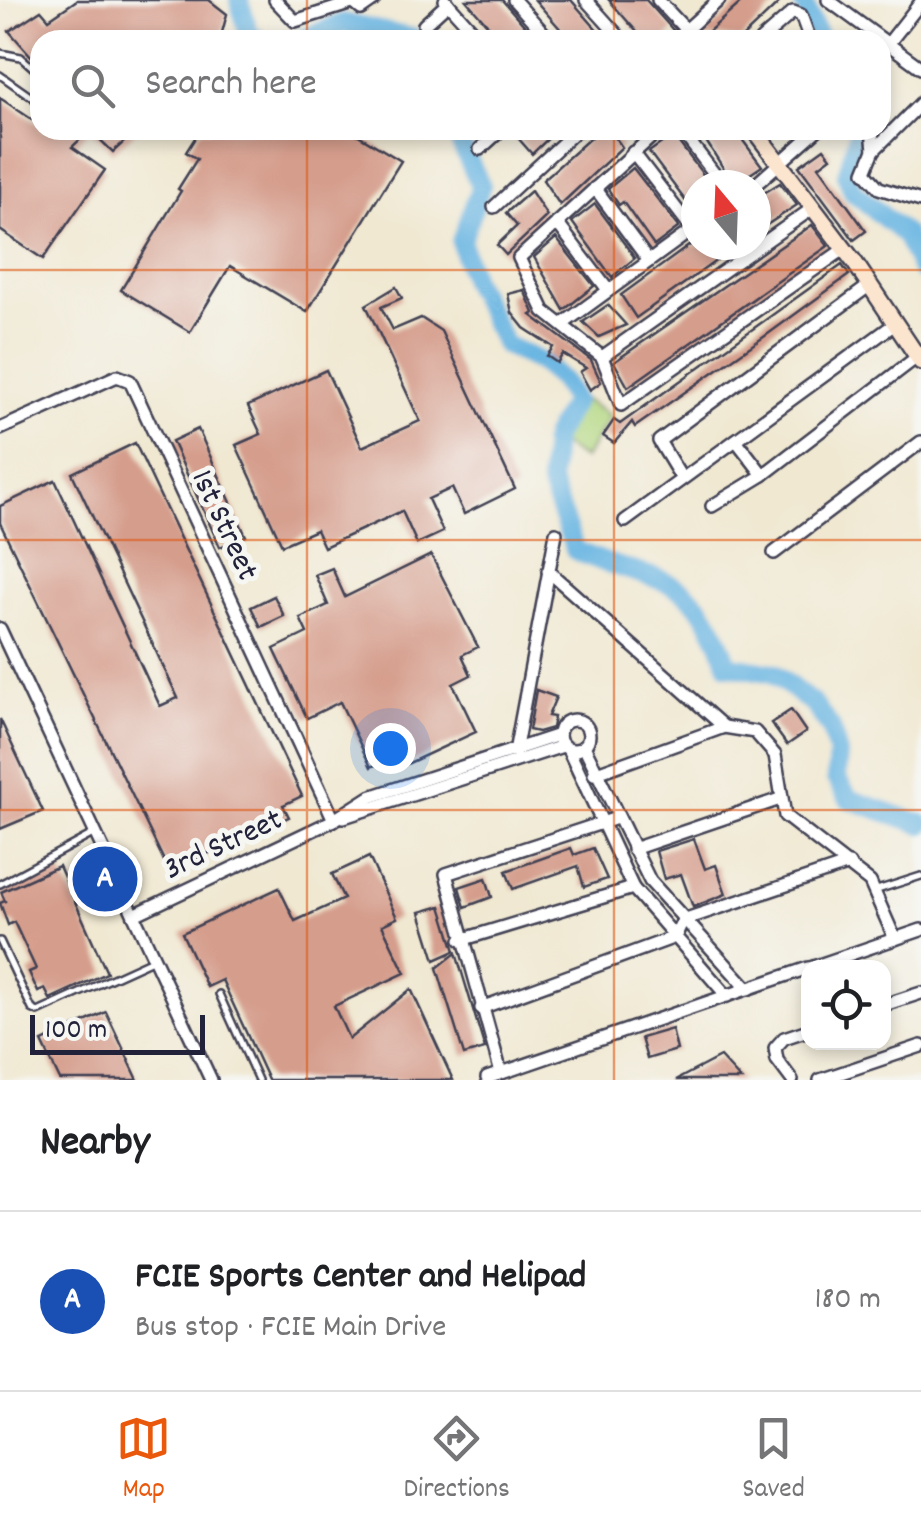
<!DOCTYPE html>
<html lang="en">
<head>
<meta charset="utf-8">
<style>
  :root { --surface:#fff; --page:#f2f2f2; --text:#202124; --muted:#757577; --line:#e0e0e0; --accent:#ea580c }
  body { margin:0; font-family:Dekko,sans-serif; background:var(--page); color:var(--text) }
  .controls { position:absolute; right:30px; bottom:30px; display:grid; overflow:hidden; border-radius:20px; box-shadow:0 5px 15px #0003 }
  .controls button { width:90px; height:90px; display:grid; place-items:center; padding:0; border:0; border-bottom:2px solid var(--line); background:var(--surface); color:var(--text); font:50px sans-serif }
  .compass { position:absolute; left:681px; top:170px; width:90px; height:90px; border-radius:50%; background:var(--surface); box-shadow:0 5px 15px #0003; rotate:341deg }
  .scale { position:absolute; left:30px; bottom:25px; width:175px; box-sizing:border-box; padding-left:10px; border:5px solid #22223b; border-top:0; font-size:28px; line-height:35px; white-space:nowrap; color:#22223b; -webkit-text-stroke:8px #f6f6f2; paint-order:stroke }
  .you { position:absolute; left:390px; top:748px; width:35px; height:35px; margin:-25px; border:8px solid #fff; border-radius:50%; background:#1a73e8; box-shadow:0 0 0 15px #1a73e833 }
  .badge { display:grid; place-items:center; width:65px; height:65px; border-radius:50%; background:var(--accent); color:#fff; font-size:32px; font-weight:700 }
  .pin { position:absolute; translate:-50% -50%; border:5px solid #fff; box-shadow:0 2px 10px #0006 }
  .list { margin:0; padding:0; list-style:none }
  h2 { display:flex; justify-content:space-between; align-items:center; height:130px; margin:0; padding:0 40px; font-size:42px }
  h2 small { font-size:32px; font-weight:400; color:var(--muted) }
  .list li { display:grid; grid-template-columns:65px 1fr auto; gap:30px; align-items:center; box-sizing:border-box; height:180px; padding:0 40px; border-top:2px solid var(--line) }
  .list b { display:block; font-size:38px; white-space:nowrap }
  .list p { margin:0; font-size:32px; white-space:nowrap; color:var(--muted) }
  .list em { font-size:32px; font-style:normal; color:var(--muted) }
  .icon { flex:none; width:55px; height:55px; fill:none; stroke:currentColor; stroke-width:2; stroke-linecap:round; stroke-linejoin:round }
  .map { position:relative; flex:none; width:921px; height:1080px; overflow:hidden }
  .search { position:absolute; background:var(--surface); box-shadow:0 5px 15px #0003; left:30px; right:30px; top:30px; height:110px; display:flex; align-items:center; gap:25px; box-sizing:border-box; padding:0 35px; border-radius:30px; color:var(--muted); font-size:38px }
  .sheet { height:310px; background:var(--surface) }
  nav { display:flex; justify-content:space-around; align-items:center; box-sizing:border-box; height:140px; border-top:2px solid var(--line); background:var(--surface); font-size:28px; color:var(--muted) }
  nav a { display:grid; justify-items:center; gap:5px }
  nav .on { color:var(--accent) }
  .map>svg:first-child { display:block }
</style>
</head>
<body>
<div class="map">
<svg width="921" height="1080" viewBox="0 0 921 1080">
  <rect width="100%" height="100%" fill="#f6f6f2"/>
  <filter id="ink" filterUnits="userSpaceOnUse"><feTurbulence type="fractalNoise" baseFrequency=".01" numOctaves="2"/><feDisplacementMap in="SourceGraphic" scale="20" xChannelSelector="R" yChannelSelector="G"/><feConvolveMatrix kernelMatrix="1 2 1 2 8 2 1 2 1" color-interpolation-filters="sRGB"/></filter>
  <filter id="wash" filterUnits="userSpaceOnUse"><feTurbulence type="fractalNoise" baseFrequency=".0048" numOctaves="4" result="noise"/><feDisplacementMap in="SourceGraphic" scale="40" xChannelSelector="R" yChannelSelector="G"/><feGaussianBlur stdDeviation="2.25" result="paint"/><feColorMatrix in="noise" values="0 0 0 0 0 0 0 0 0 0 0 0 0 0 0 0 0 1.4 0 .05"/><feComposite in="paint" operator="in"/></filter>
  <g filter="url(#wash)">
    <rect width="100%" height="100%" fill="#f0e8d1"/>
    <!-- green -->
    <path fill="#b2d780" stroke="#6a7c5e" stroke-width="2.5" d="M584,400L610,416L584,459L558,443Z"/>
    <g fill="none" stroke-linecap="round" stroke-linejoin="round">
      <!-- river -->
      <g stroke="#69b5e2" stroke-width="20">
        <path d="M239,0L249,34L259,40"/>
        <path d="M802,0L820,40"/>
        <path d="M300,40L343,23L420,40"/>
        <path d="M459,130V140L481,186L461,242L472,280L505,345L540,362L562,381L574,401L553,437L550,483L575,550C653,588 696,563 728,665L773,673L814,705L831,728L838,754L836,778L849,799L921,824"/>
        <path d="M859,130L847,176L853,191L905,235L921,270"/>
      </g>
    </g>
    <g id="blocks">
      <!-- building -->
      <g fill="#d59d8c">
        <path d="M77,0H209L227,14L220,40H40V66L9,31L41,10L49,19Z"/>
        <path d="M466,0H502L537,40H501Z"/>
        <path d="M535,0H571L606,40H570Z"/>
        <path d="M609,0H646L673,30L666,40H644Z"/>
        <path d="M744,0H782L740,40L721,36L699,40Z"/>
        <path d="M0,98L40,125V130H137L113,152L90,130L72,147L105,170L43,259L0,230Z"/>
        <path d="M200,130H350L401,161L307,312L230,266L190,332L121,290L181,191L178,189L197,159L186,152Z"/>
        <path d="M511,130H557L532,154Z"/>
        <path d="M599,130H610L622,147L560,205L543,180Z"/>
        <path d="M699,130H735L762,166L734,185Z"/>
        <path d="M673,135L711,185H696V215L649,152Z"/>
        <path d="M824,148L831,157L819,166L866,231L854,240L799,166Z"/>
        <path d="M633,168L679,227L654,246L623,202L619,205L608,189Z"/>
        <path d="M780,183L797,205L762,228L756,219V198Z"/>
        <path d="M531,191L547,216L506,255L497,245L517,226L506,213Z"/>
        <path d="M595,204L635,258L612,277L572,222Z"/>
        <path d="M812,225L828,246L628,387L614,362Z"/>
        <path d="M556,238L594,286L564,310L534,257Z"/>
        <path d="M690,245H738L636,318L621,295Z"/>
        <path d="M842,265L849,275L768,334L635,427L632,422L614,443L603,436L614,420L620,424Z"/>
        <path d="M396,287L402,298L381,307L393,330L421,318L441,331L515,489L464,514L452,488L428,499L443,532L417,544L402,511L324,547L316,530L282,545L236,445L261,434L248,406L326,370L362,447L420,421L366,305Z"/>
        <path d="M524,290L534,313L531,315L591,360L601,382L590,390L580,372L586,368L563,354L557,363L547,356L553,347L524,328L512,313L508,294Z"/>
        <path d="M608,305L626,325L599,337L583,322Z"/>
        <path d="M198,429L246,536L220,547L172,441Z"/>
        <path d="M135,443L302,796L283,805L289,817L169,871L0,523V506L55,480L160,706L178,698L72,473Z"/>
        <path d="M431,555L478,647L462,655L471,675L453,684L476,732L396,769L390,758L371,767L340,702L307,718L274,649L307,633L300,618L328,605L315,575L332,568L345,597Z"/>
        <path d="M274,596L284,616L261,627L251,607Z"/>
        <path d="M536,690L556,697L548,716L554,717L552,728L538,732L529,730Z"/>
        <path d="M791,710L806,732L787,745L771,723Z"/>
        <path d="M0,719L43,811L0,829Z"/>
        <path d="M694,839L705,869L716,865L726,894L693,907L681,874L664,879L656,851Z"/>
        <path d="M571,848L574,855L593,848L607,879L584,887L578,866L513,889L506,871Z"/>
        <path d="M369,857L397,918L382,925L405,973L334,1006L349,1039L411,989L453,1080H268L222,980L207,987L182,933L279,888L295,921L344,899L332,874Z"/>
        <path d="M59,866L107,973L50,999L45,989L38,992L29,972L36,969L14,922L8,925L0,903L5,901L1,892Z"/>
        <path d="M486,878L492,897L465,907L459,887Z"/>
        <path d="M441,906L455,951L435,960L420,912Z"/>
        <path d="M456,953L485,1049L464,1055L437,968Z"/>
        <path d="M106,1012L138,1080H60L42,1042Z"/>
        <path d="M672,1029L677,1050L647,1059L641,1038Z"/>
        <path d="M720,1057L741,1080H676Z"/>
      </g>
    </g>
  </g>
  <g filter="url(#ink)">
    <use href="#blocks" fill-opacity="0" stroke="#414052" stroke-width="2.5"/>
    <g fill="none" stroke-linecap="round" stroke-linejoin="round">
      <!-- lane casing -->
      <g stroke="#414052" stroke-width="10">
        <g id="lane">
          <path d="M0,53L21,57L40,74"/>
          <path d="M0,75L40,103"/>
          <path d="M0,884L93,834"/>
          <path d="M877,890L921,876"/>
          <path d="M0,941L32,1009L38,1012L152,960"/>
          <path d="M219,994L258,1080"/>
        </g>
      </g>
      <!-- street casing -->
      <g stroke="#414052" stroke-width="16">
        <g id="street">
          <path d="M275,0L295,21L352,3"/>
          <path d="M350,0L361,9L374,0"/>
          <path d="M445,0L481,40"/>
          <path d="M514,0L550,40"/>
          <path d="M586,0L622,40"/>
          <path d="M658,0L686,30"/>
          <path d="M828,0L921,68"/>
          <path d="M424,25L448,3"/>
          <path d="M675,40L719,0"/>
          <path d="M761,40L793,12L801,15L810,40"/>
          <path d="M881,53L921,2"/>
          <path d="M659,130L519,258L544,311L602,357L621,405L844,249"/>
          <path d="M681,130L723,185"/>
          <path d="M872,130L874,150L865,172L879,188L921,201"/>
          <path d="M480,149L501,130"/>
          <path d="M874,150L921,103"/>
          <path d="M633,152L692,229"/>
          <path d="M755,185L817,130"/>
          <path d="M595,188L649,261"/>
          <path d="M494,207L577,130"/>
          <path d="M557,223L608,290"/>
          <path d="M564,323L696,227"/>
          <path d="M602,357L813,208"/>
          <path d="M0,429L117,376L130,381L334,820"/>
          <path d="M736,440L763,475"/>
          <path d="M682,479L659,441L870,285"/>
          <path d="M712,506L763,475L917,357"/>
          <path d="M625,521L896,323"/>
          <path d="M774,553L921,442"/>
          <path d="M548,571L724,727"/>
          <path d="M0,629L211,1080"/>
          <circle cx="574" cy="735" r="15"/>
          <path d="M584,746L650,881L748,989"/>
          <path d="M568,749L633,888L727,996"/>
          <path d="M515,752L556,533"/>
          <path d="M594,774L724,727L755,732L775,755L785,816L870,882L895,939"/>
          <path d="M344,817L563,746"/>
          <path d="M633,849L780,799"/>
          <path d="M134,915L334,820L370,797L559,735"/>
          <path d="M461,940L633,888"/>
          <path d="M810,968L921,930"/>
          <path d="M884,1005L921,993"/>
          <path d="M481,1008L675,937L683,920L849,864"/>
          <path d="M501,1073L446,874L617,818"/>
          <path d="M487,1078L808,968"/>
          <path d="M792,1080L777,1060L775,1048L784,1038L808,1030"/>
          <path d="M820,1080L921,1046"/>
        </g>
      </g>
      <!-- secondary casing -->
      <g stroke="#414052" stroke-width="20">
        <path id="secondary" d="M754,130L855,263L921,362"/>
      </g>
      <!-- lane -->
      <use href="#lane" stroke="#fff" stroke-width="5"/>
      <!-- street -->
      <use href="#street" stroke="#fff" stroke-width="11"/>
      <!-- secondary -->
      <use href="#secondary" stroke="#fce5cf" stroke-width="15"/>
    </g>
  </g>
  <!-- grid -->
  <path fill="none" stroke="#de560e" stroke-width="2.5" stroke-opacity="0.55" d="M307,0V40M614,0V40M307,130V1080M614,130V1080M0,270H921M0,540H921M0,810H921"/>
  <g text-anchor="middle" stroke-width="10" stroke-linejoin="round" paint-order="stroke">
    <!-- street labels -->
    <g font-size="32" fill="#22223b" stroke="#f6f6f2">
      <text transform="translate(227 524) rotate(65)" y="11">1st Street</text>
      <text transform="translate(222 842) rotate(-25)" y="11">3rd Street</text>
    </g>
  </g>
</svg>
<div class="controls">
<button><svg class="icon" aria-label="locate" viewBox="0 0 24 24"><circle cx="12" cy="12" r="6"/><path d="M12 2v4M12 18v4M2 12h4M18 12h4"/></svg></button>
</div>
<svg class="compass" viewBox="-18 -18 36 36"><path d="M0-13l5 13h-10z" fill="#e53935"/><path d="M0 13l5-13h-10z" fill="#757577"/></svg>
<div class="scale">100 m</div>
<div class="you"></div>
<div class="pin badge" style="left:105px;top:879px;background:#1a4fb4">A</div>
<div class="search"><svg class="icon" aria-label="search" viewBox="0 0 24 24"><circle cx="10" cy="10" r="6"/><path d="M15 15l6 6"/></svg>Search here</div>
</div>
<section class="sheet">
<h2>Nearby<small></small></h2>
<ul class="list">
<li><span class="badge" style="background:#1a4fb4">A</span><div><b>FCIE Sports Center and Helipad</b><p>Bus stop · FCIE Main Drive</p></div><em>180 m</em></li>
</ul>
</section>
<nav>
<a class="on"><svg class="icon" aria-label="map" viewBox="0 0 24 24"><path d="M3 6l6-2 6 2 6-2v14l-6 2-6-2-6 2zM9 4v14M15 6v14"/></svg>Map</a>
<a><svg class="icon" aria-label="directions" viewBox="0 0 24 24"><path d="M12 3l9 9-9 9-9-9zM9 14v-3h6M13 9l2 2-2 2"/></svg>Directions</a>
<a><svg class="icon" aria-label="saved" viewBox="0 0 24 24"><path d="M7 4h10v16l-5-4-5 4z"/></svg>Saved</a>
</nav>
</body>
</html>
